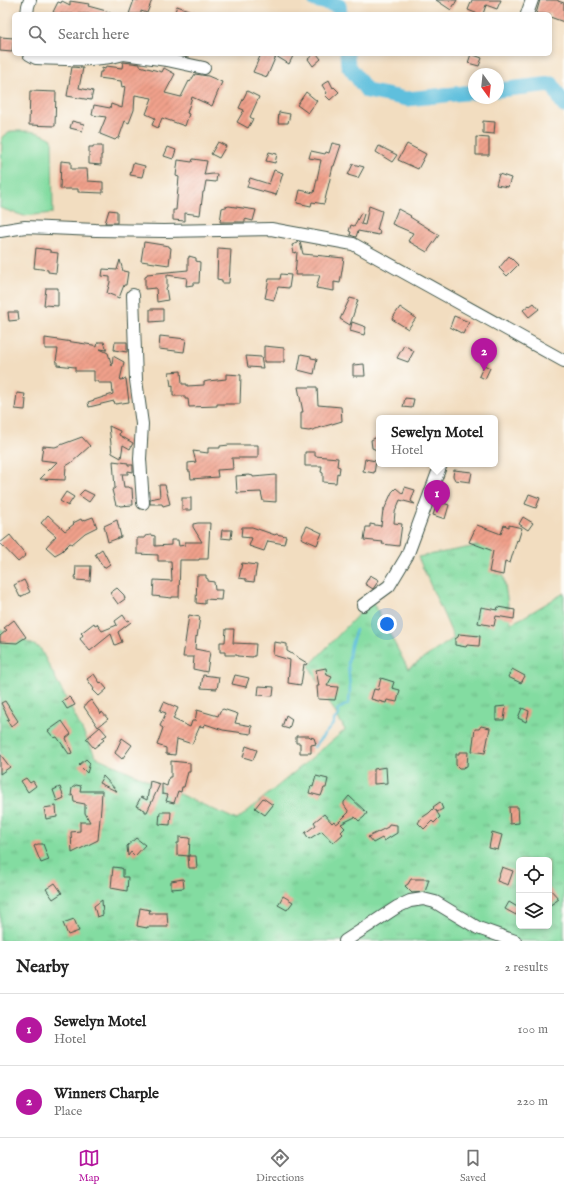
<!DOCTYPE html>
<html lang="en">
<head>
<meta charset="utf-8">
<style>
  :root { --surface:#fff; --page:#f6f6f6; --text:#222; --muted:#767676; --line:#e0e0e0; --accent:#b5179e }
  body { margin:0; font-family:"IM FELL English",serif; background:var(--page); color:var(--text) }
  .controls { position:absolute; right:12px; bottom:12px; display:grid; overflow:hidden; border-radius:6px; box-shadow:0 2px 6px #0003 }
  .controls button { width:36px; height:36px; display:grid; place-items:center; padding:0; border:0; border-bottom:1px solid var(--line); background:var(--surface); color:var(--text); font:20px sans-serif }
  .compass { position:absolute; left:468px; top:68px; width:36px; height:36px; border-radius:50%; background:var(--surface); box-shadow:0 2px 6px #0003; rotate:165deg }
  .you { position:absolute; left:387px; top:624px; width:14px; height:14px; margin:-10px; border:3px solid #fff; border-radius:50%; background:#1a73e8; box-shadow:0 0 0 6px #1a73e833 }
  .badge { display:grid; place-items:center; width:26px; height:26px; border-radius:50%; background:var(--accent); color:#fff; font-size:13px; font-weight:700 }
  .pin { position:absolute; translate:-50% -33px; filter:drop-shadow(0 1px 2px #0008) }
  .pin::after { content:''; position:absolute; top:21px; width:14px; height:12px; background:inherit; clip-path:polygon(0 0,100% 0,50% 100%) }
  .popup { position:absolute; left:376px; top:415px; width:122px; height:52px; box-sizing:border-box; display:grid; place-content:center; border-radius:6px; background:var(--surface); filter:drop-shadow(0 1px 3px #0005); font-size:13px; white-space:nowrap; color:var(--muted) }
  .popup b { font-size:15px; color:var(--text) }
  .popup::after { content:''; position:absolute; left:50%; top:100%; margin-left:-8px; border:8px solid transparent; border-top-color:var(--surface) }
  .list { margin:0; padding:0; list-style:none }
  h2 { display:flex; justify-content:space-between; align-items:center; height:52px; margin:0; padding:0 16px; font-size:17px }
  h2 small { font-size:13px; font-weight:400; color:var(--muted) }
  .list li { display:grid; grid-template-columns:26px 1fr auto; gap:12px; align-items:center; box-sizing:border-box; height:72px; padding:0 16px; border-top:1px solid var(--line) }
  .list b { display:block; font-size:15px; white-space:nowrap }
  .list p { margin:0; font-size:13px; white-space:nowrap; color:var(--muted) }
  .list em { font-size:13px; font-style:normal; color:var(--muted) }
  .icon { flex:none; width:22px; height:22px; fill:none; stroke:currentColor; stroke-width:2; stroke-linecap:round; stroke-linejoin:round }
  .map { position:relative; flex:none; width:564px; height:941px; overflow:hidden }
  .search { position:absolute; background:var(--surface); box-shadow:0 2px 6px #0003; left:12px; right:12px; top:12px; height:44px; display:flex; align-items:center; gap:10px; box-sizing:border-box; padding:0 14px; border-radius:6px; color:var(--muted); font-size:15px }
  .sheet { height:196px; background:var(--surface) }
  nav { display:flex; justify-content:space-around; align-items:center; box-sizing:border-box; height:56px; border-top:1px solid var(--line); background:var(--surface); font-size:11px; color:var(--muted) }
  nav a { display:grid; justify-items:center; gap:2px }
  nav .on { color:var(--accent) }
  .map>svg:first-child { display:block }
</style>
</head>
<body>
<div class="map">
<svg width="564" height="941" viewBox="0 0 564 941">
  <defs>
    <pattern id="grass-tufts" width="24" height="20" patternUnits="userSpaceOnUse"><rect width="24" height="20" fill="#83dca1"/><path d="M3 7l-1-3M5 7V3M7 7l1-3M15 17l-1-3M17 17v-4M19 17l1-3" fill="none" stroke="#6bb484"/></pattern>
    <pattern id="building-hatch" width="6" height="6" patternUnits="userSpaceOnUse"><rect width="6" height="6" fill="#f0a08b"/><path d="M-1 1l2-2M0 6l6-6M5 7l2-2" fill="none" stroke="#c28472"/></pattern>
  </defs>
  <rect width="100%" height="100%" fill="#fdfcf7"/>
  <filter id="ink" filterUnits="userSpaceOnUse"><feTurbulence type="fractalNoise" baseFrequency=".025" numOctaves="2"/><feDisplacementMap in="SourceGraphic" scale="8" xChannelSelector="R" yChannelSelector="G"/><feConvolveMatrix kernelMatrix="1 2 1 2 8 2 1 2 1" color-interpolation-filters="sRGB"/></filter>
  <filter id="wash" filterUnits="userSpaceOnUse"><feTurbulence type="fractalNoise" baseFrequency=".012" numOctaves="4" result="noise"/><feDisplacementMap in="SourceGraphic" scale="16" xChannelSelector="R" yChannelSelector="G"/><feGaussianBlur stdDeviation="0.9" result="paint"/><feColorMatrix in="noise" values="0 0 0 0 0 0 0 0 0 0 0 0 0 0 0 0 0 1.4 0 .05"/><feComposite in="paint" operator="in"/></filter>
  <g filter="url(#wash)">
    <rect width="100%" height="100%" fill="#f2ddc0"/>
    <!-- grass -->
    <path fill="url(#grass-tufts)" stroke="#518c6a" fill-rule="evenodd" d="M498,542L511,623L522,618L564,593V941H0V629L40,648L96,757L237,820L345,730L309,666L372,600L408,669L454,638L418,557ZM519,860H549V926H519Z"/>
    <!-- pitch -->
    <path fill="#83dca1" stroke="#518c6a" d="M12,131C29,131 37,130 52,139L53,213L24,216L0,208L2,137Z"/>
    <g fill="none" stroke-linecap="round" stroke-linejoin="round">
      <!-- stream -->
      <path stroke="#5fbfdd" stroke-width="2.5" d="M314,747L334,723V720L339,715L337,710L349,703L350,689L348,663L351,645L356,630"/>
      <!-- river -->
      <g stroke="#5fbfdd" stroke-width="15">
        <path d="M315,0L339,6L340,14"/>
        <path d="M347,54L348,65L367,91L407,99L474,92"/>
        <path d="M498,90L552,84L564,106"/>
      </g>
    </g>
    <g id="blocks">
      <!-- building -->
      <g fill="url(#building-hatch)">
        <path d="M134,0H152L147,13L141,11V14H129Z"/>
        <path d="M436,0H457L451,10Z"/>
        <path d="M472,0H501L497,9L486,5L483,14H478L468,10Z"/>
        <path d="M540,0H558V1L564,3V22L550,17V14H536Z"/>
        <path d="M62,1L70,5V1L89,4L88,6L110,12L109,14H57L53,12L58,2L61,3Z"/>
        <path d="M177,6L197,13V14H174Z"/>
        <path d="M0,37L14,38L12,52L0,51Z"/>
        <path d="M261,54H294L289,64L276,56L267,77L253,72Z"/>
        <path d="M314,54H317L321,59L313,66L308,59Z"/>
        <path d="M471,54L482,58L479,66L468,63Z"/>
        <path d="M123,62L140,64V66L162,72L164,68L175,74L165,93L181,97L189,81L190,82L195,74L208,76L222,82L212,106L192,97L187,113L189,114L185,126L162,118L158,128L152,125L155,118L146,114L152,98L135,95L134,110L129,123L125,121L119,138H117L115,140L100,134V132L106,117L92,115L94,105L110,108L111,104L122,108L125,86L122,87L121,81L99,78L100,72H102V68L105,69L106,66L122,68Z"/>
        <path d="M72,67L83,68L79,88L93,91L91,100L67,96Z"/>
        <path d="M329,80L333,88L334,87L339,92L330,100L325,95L327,93L322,85Z"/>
        <path d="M30,91L56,92L55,126L29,125Z"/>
        <path d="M247,91L259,97L250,117L253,119L248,128L237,122L244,110L239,108Z"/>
        <path d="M306,92L317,101L308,113L297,105Z"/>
        <path d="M279,112L290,114L288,123H278Z"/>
        <path d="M72,121L84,124L82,131L70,128Z"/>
        <path d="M483,121L495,122L494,134L483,133Z"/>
        <path d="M476,137L489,138V155H476Z"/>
        <path d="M218,142L226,146L219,158L211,154Z"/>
        <path d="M332,143L341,145L334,166H333L324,204L312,202L311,206L297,203L300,190L314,193L321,160L309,158L311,151L325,154L326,152L329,153Z"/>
        <path d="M407,144L426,154L418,169L398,160Z"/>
        <path d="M93,146H102V155H101V165L89,164V147H93Z"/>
        <path d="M379,146L397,155L392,162L376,152Z"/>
        <path d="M168,147L176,150L173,159L164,156Z"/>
        <path d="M269,152L277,154L275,163L266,161Z"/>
        <path d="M193,159L207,161L204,175L213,174H217L216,182L206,181L204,192H203L200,215L185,213V221L173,220V210H176L179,177L176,176L178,160L192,162Z"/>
        <path d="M61,161L71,162V169H87L88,181L103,182V193L78,192V189H60Z"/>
        <path d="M133,163L145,166L142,177L130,175Z"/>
        <path d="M353,164L364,167L358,178L348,175Z"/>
        <path d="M274,170L283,173L276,195L247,187L250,178L269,184Z"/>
        <path d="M499,174L511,178L508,187L496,185Z"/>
        <path d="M229,206L256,210L253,221L245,219V222H220L222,208Z"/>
        <path d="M369,206L382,211L377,230L380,231L379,235L358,231L356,237L350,235L351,232L349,231L351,225L354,226L361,213L364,214L361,224L365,225Z"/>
        <path d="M398,209L411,216L410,217L439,235L427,252L408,241L413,233L392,224Z"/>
        <path d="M109,210L117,211V223H105Z"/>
        <path d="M298,241L300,242L303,254L344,258L340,283L334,282V291L316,288L320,275H295L297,252L294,253L292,245L297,243Z"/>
        <path d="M144,242L169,246V247L171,248L169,265L141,261Z"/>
        <path d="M36,248L50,250V252L58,253L56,273L48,272V270L34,268Z"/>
        <path d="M218,248L231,249L229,283H222V280L217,279Z"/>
        <path d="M189,256L196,258V261L200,262L199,283H193V285L186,286L187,278L167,275V287L166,288L168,300L157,302L156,288L145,289V277L147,276V274L188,270V258H189Z"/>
        <path d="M509,256L518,265L507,276L499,268Z"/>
        <path d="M120,260L123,271L128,272L126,285H124L119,298L107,293L110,282V277L102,276L103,269L117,270Z"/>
        <path d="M281,274L291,275L289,288L278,287L274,300L265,298L269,279H280Z"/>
        <path d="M46,288H58V306L44,305Z"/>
        <path d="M350,298L358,300L350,325L340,319Z"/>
        <path d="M534,303L539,309L529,317L523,310L529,305L530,306Z"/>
        <path d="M400,307L416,318L408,329L392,319Z"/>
        <path d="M150,309H163V321L150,322Z"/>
        <path d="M8,312H18L19,320L9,321Z"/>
        <path d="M454,316L469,322L463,334L450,327Z"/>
        <path d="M352,322L366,327L364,335L350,331Z"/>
        <path d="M160,336L186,339L184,352L159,349Z"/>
        <path d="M45,338L93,345L97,347L98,342H104L107,350L100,349L108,353L112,366L113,356L124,362L120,380L126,379L129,402L115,404L114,401L89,407L88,402L113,394L112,383H98V381H94V371H75V367L57,365V361H56L58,349H45Z"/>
        <path d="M115,342H127V352L114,350Z"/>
        <path d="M404,345L414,351L408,362L397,358Z"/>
        <path d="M264,346L284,348V362H264Z"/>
        <path d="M301,354L311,356V358L317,359L314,374L298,370Z"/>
        <path d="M246,356L261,357L263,368L248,367Z"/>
        <path d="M364,364L365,376H353V365Z"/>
        <path d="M484,365L490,368L485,379L479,376Z"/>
        <path d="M181,371L182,384H187V386L204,385V382L208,381L226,379V374L241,375L240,404H217V406L189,407L188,399H185V396H173V385L171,386L169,372Z"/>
        <path d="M298,387H317L318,405L341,407L342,421L309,431L301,430V412H303Z"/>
        <path d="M17,393L25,394L24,399H26L25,410L15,409Z"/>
        <path d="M405,398L414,399L412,408L403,407Z"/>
        <path d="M109,426L120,431L119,435L133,443L130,449L123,445L121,458L112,453Z"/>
        <path d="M379,436V451L372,448L371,440Z"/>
        <path d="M82,437L90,446L71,463L66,466L65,480L40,479L57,462L41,460L43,446L55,447Z"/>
        <path d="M229,445H258V458H232L233,469L217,470L218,477L191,479L190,471H188V463L196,462L193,451L208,453V448H220V446Z"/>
        <path d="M305,452H315V456L338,458L337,466L340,467L339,474L337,473L336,483L323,482V473L321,472L322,466H305Z"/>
        <path d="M365,459L376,461L374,473L363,471Z"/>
        <path d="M113,461L128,463V465H133V472L128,471V474H122L124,487H129L130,488H132L133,505L120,506L119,505H116L112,490L115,488Z"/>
        <path d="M454,470L472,472L470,482L455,480L453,476Z"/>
        <path d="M249,475L253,476V477L276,475V502L263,501L261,492L237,493L236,476Z"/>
        <path d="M159,485H165L170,504L163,506L162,504H150V499L160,497Z"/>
        <path d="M405,487L415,490L411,501L415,504L400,500L395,512L394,523L402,524L399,546L382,544L383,542L364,540L366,527H370V524L381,526L383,510H384L392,492L396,488L403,494Z"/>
        <path d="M84,490L94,495L89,502L79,495Z"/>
        <path d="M66,492L74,497L68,506L60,501Z"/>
        <path d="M529,494L540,498L536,508L525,504Z"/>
        <rect x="182" y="498" width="9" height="12"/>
        <path d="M438,501L449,505L445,519L433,515Z"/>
        <path d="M48,515L65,531L74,524L73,523L81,519L82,521L93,517L97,527L85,533L72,544L70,543L62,551L55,555L46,547L56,536L41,523Z"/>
        <path d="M523,517L533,523L528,530L519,524Z"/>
        <path d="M117,520L121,537L108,542L104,526Z"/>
        <path d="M198,523H210L208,559H199V560H180L179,597H172V598L153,596L154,580L172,581L171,561H158V555L137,554V538H145V536L151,535L155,536V546L171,545V540H178L179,546L185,545V542H202L193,527V524Z"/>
        <path d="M477,525L501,534L504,525L509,527V525L522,528L518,541L517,540L510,563L505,561L503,575L489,572L493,551L469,542Z"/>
        <path d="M307,526L322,533L317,545L301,538Z"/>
        <path d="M242,527H252L275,535L276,534L286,536L284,544L268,541L264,551L249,546L252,538L241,537Z"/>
        <path d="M222,530H232L231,539L221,538Z"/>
        <path d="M10,535L26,555L18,562L0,543Z"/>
        <path d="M102,549L110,564L104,568L95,554Z"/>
        <path d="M242,563L257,565L254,582L246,581V579L239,578Z"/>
        <path d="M76,566H91L90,581L75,580Z"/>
        <path d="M197,575H206V578L208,579V581L214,582L215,590H222L221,600L205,599V604L196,603Z"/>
        <path d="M370,575L379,580L373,589L365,584Z"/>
        <path d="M24,580L30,592L20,597L14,585Z"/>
        <path d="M117,588L124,595L125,599L118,604L110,593Z"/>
        <path d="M481,607L497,610L498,607L515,610L514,619L496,616L494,626L478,623Z"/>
        <path d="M123,615L127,621L129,620L131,622L118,632L122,642L115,645L111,634L90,651L80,639L83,635L81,633L94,623L95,625L97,624L102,631L117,625L115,621Z"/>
        <path d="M189,615L200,617L197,637L196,636L195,649L210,652L207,672L193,669L194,657H183Z"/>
        <path d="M14,620L26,637L17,643L0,642V636L7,630L4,628Z"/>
        <path d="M226,629H234L233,643L256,644L255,656H253V657L237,656V655H225V652H220V642H225Z"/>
        <path d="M459,634L480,636L479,646L467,645L466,647L455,645V639L458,637Z"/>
        <path d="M274,642L287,644V651L307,663L306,665L304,664L301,685L288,683L290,660L273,655Z"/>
        <path d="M326,668L327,675L332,677L327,686L338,687L335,700L318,699L317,686H319L316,670Z"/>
        <path d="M512,669L525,676L521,683L508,677Z"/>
        <path d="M94,674L100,683L101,682L107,689L99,696L93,690L94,689L87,679Z"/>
        <path d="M203,675L219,677L217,689L201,688Z"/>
        <path d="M235,675L249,678L246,687L232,684Z"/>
        <path d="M381,678L394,682L392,688L400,690L397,702L387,700L386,703L371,699L374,689L378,690Z"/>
        <path d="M259,686L274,687L273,696L258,695Z"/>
        <path d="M69,697L72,700L75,705L67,709L62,701Z"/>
        <path d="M91,700L101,714L102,712L108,719L98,727L84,707L87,703Z"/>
        <path d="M5,701L18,721L11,727L7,720L9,719L1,703Z"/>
        <path d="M164,702L178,708L173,719L190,727L192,721H195L197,710L218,716L220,711L223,709L238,714L235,723L252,726L251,734L223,730L205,724L204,727L200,726L192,744L177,739L175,755L166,754V748L157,745L163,728L160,726L166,713L160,711Z"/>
        <path d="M506,706L504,720H496V707Z"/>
        <path d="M522,708L529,711L528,716L526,722L518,718Z"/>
        <path d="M286,715L292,719L289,729L282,727Z"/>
        <path d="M62,721L71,734L66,738L72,753L69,754L57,737L54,738L48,731Z"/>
        <path d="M481,726L490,728L485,753L472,751L475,729H479Z"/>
        <path d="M100,727L107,735L102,738L104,740L94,748L86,739Z"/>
        <path d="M296,736H309L310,737L314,738L316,744L311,745V753H300V743H296Z"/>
        <path d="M122,738L132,745L122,759L115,753Z"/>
        <path d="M246,746L257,750L253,760L243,757Z"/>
        <path d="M459,752H468L467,766L464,767L463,768H459L456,765V754H459Z"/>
        <path d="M0,754L10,767L0,774Z"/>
        <path d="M86,759L90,763L87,773L79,765Z"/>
        <path d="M171,761L190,763V772H188L184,787H182L181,792L178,791L174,803L166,801L168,795L162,794V784L167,786L169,777H171Z"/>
        <path d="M386,767L387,783L374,784V769Z"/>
        <path d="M103,776L117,791H116L99,783Z"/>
        <path d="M316,776L328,779L326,788H324L321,796L309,793L311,786L313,787Z"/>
        <path d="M26,778L30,783L33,781L36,786L28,792L21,781Z"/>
        <path d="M150,781L160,784L147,812H145V810L136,806L141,797L147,800Z"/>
        <path d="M76,785L81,786L80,791H102L101,808L98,840L72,853L71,832L80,831V822H90L85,813V804L74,802L73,795L71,796L72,788Z"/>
        <path d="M60,787L64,798L57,801L53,790Z"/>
        <path d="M349,796L367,813L364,817L359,821L355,817L341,824L345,828L341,832L343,834L333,843L322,831L309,839L305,833L316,825L314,822L324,814L332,823L334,821L336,824L339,822L349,812L344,805V802Z"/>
        <path d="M263,798L273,805L265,815L255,808Z"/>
        <path d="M440,802L443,809L437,812L435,809L440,817L434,823L432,821L424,829L418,823L420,820V819L429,813L434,808L433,807Z"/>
        <path d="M56,806L57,817L46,819L44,808Z"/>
        <path d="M509,807H518L519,823L510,824Z"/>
        <path d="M160,812H171L170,825L159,824Z"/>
        <path d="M389,824L397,825V833L384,841L382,838L373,843L368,837L388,827Z"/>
        <path d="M492,832L502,835L498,850L489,848Z"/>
        <path d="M179,837L190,838L189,856L177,855V843H179Z"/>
        <path d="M136,838L145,845L135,856L131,852L128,856L127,846Z"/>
        <path d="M38,844H43L49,860L41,863L34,846Z"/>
        <path d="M188,856H196L197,868H189Z"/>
        <path d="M113,867L121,868L123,869V877H128L127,891L111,888Z"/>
        <path d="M502,867L513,871L508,885L497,881Z"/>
        <path d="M183,879L184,888L171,889V881Z"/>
        <path d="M411,879H429L425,892L412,893L405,886L408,884Z"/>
        <path d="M55,883L62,893L53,899L46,889Z"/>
        <path d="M549,888L559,899L549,906Z"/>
        <path d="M283,896L293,902L287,910L278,905Z"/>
        <path d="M102,900L103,915L97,917L94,906Z"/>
        <path d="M509,902L519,908L516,915L505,909Z"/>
        <path d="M140,908L150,910L149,913H167L168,927H147V928L137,926Z"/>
        <path d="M74,919L79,931L68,935L63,923Z"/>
      </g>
    </g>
  </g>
  <g filter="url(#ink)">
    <use href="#blocks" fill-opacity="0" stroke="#3f5549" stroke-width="1"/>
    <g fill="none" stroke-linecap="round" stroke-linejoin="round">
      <!-- minor casing -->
      <g stroke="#3f5549" stroke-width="14">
        <g id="minor">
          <path d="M27,14L28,6L30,0"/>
          <path d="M527,14L532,0"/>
          <path d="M29,54L36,58C65,59 95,62 124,54"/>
          <path d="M124,54L167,60L204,68"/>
          <path d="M0,231L25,227L96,230L164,231L271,229L353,244L564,361"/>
          <path d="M133,295L136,380L142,424L140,459L143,503"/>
          <path d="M363,605L389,586L407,556L441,464"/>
          <path d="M345,941L397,907L410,901L423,899L435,902L478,928L515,941"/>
        </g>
      </g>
      <!-- minor -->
      <use href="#minor" stroke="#fff" stroke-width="12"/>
    </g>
  </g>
</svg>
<div class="controls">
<button><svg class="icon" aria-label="locate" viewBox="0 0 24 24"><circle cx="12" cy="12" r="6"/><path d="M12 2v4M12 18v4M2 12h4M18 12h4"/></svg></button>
<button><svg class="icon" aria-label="layers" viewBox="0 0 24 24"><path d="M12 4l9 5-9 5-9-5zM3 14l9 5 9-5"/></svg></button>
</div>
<svg class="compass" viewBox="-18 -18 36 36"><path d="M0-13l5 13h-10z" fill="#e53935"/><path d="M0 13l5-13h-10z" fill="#767676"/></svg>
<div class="you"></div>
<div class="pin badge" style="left:437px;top:513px">1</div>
<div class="popup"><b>Sewelyn Motel</b>Hotel</div>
<div class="pin badge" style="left:484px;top:371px">2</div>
<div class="search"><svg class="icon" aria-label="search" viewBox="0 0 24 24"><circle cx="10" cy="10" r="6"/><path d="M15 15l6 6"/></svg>Search here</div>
</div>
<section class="sheet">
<h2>Nearby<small>2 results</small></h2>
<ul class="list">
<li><span class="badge">1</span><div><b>Sewelyn Motel</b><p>Hotel</p></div><em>100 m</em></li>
<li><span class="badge">2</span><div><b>Winners Charple</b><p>Place</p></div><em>220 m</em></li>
</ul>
</section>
<nav>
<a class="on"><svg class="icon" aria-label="map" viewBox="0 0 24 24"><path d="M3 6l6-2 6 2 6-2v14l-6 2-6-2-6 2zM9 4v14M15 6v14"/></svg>Map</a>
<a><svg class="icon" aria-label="directions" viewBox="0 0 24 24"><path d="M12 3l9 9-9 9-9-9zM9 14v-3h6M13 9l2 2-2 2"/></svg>Directions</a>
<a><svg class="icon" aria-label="saved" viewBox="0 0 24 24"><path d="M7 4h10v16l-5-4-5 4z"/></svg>Saved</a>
</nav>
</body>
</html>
